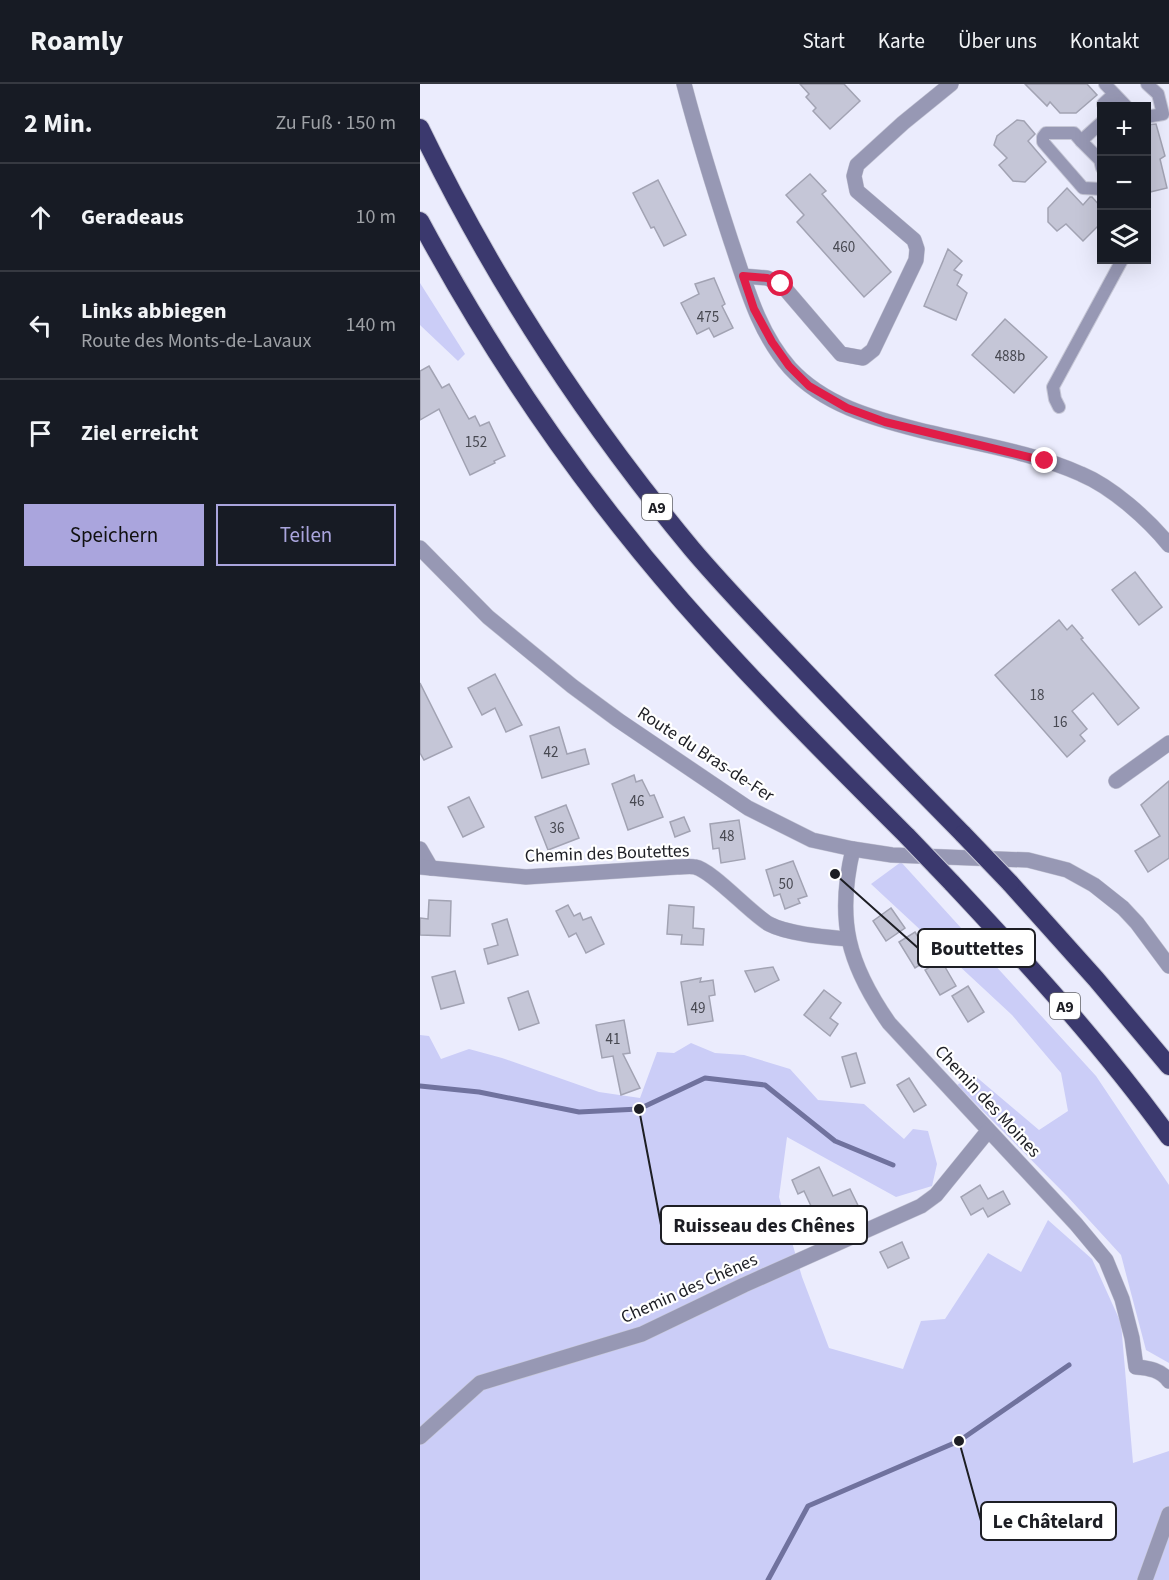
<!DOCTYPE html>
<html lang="de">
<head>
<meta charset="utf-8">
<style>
  :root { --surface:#171b24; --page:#20242c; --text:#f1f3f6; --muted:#9ea1a6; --line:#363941; --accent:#aaa5dd }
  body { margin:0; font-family:"Source Sans 3",sans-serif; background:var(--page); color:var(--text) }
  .controls { position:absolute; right:18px; top:18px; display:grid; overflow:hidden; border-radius:0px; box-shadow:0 6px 24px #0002 }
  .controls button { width:54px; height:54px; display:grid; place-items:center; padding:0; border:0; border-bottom:2px solid var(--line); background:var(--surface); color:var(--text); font:30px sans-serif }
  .stop { position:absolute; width:18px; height:18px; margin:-14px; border:4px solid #e11d48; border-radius:50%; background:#fff }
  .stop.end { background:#e11d48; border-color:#fff; box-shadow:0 2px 6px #0008 }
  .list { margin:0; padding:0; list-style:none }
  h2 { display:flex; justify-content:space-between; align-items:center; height:78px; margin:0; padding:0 24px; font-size:26px }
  h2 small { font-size:20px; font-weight:400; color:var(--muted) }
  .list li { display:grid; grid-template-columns:39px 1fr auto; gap:18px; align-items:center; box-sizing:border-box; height:108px; padding:0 24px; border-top:2px solid var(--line) }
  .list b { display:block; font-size:22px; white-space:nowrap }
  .list p { margin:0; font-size:20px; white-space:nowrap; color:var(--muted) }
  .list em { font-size:20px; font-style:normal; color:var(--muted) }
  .actions { display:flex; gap:12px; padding:18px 24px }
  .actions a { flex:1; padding:14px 0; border:2px solid var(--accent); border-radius:0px; text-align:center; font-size:21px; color:var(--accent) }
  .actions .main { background:var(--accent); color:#111 }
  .icon { flex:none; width:33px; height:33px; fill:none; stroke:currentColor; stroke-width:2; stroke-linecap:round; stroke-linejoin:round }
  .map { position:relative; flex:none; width:749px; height:1496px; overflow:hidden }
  header { display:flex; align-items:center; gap:36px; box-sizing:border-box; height:84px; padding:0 30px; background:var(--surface); border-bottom:2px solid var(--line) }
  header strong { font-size:28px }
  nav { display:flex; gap:33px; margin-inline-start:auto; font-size:21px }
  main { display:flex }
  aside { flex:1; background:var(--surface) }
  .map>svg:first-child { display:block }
</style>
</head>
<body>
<header>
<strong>Roamly</strong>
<nav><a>Start</a><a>Karte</a><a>Über uns</a><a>Kontakt</a></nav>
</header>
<main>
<aside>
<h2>2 Min.<small>Zu Fuß · 150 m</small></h2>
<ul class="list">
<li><svg class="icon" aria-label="ahead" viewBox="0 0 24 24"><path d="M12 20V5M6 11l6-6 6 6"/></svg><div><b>Geradeaus</b></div><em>10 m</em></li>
<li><svg class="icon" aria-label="left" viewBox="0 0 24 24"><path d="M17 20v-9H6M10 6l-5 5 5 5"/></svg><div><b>Links abbiegen</b><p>Route des Monts-de-Lavaux</p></div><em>140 m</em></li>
<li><svg class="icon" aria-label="arrive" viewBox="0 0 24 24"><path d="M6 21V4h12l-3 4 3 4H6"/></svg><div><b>Ziel erreicht</b></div></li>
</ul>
<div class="actions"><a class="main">Speichern</a><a>Teilen</a></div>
</aside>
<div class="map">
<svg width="749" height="1496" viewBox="0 0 749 1496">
  <rect width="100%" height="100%" fill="#ebecfd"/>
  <!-- green -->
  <g fill="#cbcdf7">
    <path d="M0,199L45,270L38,277L0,241Z"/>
    <path d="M481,778L676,992L749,1101V1279L726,1266L701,1171L647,1112L537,1001L554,991L619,1046L648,1027L641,989L592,931L451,800Z"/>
    <path d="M0,951L9,952L21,975L49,965L82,974L179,1008L220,1014L237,968L254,969L271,959L295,969L324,971L370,985L398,1016L444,1020L484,1055L493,1045L508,1047L517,1080L512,1102L476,1113L367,1053L359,1113L382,1193L409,1264L483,1285L501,1237L525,1235L568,1169L601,1188L628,1136L672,1175L701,1239L713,1379L749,1367V1496H0Z"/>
  </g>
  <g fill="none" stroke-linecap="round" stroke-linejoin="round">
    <!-- stream -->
    <g stroke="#70729e" stroke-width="5">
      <path d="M0,1002L59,1008L159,1028L219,1025L285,994L345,1001L415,1057L473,1081"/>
      <path d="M348,1496L388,1422L539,1357L649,1281"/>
    </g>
  </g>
  <!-- building -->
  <g fill="#c5c6d7" stroke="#a2a3b3" stroke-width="1.5">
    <path d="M380,0H424L440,17L410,45L393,27L396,24L386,13L389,10Z"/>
    <path d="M605,0H667L677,11L656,29H640L630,18L627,22Z"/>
    <path d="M597,36L604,37L615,50L608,57L626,78L605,98L593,97L579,81L587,74L574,61L577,52Z"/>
    <path d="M736,40L745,72L740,75L747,104L726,109V41Z"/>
    <path d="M390,90L406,107L402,110L471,188L444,213L377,138L384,131L366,111Z"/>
    <path d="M238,96L266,151L244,162L234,143L231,144L213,109Z"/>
    <path d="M647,104L663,121L670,113H672L681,123V139L663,157L646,140L637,147L628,138V124Z"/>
    <path d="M528,165L542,177L534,186L542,191L537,201L547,209L536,236L504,222Z"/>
    <path d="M294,194L305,220L302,222L313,244L294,253L289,244L277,250L261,219L279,210L275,200Z"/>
    <path d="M585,235L627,273L594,309L552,271Z"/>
    <path d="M9,282L22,304L29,300L49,335L55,332L60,342L69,338L85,372L74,377L75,379L50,391L19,325L0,336V287Z"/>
    <path d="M715,488L742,523L719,541L692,506Z"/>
    <path d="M639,536L647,546L652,541L663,554L661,555L719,624L698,641L673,609L652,627L667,645L660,651L665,657L647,673L575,591Z"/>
    <path d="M75,590L102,641L86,648L75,624L62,631L48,604Z"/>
    <path d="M0,599L32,663L4,676L0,669Z"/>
    <path d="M139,643L147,670L165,665L169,680L122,694L110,652Z"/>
    <path d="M214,691L216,698L222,696L230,712L234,711L243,733L208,746L192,700Z"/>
    <path d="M749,697V774L728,788L715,767L740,752L721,721Z"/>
    <path d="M49,713L64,743L43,753L28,723Z"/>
    <path d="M146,721L159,754L128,766L115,733Z"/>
    <path d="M264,733L270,747L255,753L250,738Z"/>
    <path d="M319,736L325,775L301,779L299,764L293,765L290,740Z"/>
    <path d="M373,777L387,812L378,815L380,819L365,825L360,810L354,812L346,786Z"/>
    <path d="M9,816L31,817L30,852L0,851V834L8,835Z"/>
    <path d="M148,821L154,832L160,829L163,836L171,833L184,860L166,869L156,849L149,853L136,827Z"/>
    <path d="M249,821L274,823L273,844L284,845L283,861L261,860L262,851L247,850Z"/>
    <path d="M471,824L485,844L466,857L453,837Z"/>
    <path d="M87,835L98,871L68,880L64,865L78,861L72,840Z"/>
    <path d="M495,848L511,874L495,884L479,858Z"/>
    <path d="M521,876L536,902L520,911L505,886Z"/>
    <path d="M353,883L359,896L335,908L325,887Z"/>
    <path d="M35,887L44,919L21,925L12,893Z"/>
    <path d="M281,894L280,898L293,896L295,911L289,912L293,937L268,941L261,898Z"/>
    <path d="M548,902L564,928L548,938L532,912Z"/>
    <path d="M404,906L421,919L410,934L418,940L410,952L384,931Z"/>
    <path d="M108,907L119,939L99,946L88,914Z"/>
    <path d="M204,936L210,969L203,970L220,1004L201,1011L193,972L182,974L176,941Z"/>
    <path d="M436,969L445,999L431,1003L422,973Z"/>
    <path d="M489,994L506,1021L494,1028L477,1001Z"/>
    <path d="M399,1083L413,1112L430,1105L445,1136L406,1154L384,1107L378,1110L372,1096Z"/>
    <path d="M560,1101L568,1115L583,1107L590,1120L568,1133L563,1124L551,1131L541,1113Z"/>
    <path d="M482,1158L489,1174L468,1184L460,1168Z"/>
  </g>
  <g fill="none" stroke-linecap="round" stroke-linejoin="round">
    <!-- pedestrian casing -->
    <g stroke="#c6c7d6" stroke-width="14">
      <g id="pedestrian">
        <path d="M685,0L706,22"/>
        <path d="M685,22L683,20L694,10"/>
        <path d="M726,33L743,30L738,10L727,0"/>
        <path d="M682,38L661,57L680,76L682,84"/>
        <path d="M661,57L654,49H626L623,53V58L663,104L682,105"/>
        <path d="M639,323L635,315L633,303L702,176"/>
      </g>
    </g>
    <!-- minor casing -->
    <g stroke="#c6c7d6" stroke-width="16">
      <g id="minor">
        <path d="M323,192L347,194L361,200L421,270L443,274L453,266L496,176L497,165L494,156L437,107L434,92L437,81L483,39L531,0"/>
        <path d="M696,697L749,659"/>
        <path d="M0,765L11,784"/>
        <path d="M433,765C416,836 428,880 469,939L656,1140L686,1176L702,1215L712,1254L716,1283C729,1284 741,1286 749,1297"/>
        <path d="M0,783L106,793L257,783C263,783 270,782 275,783C292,786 330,829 349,840C368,850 406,853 427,855"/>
        <path d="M0,1353L60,1299L222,1250L324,1201L501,1122L516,1111L568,1047"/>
        <path d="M725,1496L749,1430"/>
      </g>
    </g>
    <!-- tertiary casing -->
    <g stroke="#c6c7d6" stroke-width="16">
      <g id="tertiary">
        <path d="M264,0C278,53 294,105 311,157C326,201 338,248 370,284C404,321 452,334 499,346C551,359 613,368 661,390C692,403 728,435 749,461"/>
        <path d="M0,464L68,533L152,602L198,636L328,724L392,756L433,765L472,771L608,776L647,786L674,801L703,824L717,839L749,882"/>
      </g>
    </g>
    <!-- motorway casing -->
    <g stroke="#c6c7d6" stroke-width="20">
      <g id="motorway">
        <path d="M0,44C73,195 164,335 272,465C305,504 341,541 376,578C431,636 487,693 543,750"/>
        <path d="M0,137C73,273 160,400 262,517C333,598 410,675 487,752"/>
        <path d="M532,799C608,880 683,962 749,1053"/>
        <path d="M590,799L676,895L749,982"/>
      </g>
    </g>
    <!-- pedestrian -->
    <use href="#pedestrian" stroke="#9798b4" stroke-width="12"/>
    <!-- minor -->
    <use href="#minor" stroke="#9798b4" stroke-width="15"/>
    <!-- tertiary -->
    <use href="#tertiary" stroke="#9798b4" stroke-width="15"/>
    <!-- motorway -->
    <use href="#motorway" stroke="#3b396e" stroke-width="18"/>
    <!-- motorway-bridge casing -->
    <g stroke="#c6c7d6" stroke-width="20" stroke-linecap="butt">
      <g id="motorway-bridge">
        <path d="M543,750L590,799"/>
        <path d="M487,752L532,799"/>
      </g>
    </g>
    <!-- motorway-bridge -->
    <use href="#motorway-bridge" stroke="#3b396e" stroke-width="18"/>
  </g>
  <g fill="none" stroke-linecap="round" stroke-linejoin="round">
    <!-- route -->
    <path stroke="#e11d48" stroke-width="8" d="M361,200L347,194L323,192L334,225L352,258L369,282L389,302L427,324L465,338L625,377"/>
  </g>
  <g text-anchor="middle" stroke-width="4.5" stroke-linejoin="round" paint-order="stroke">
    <!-- number labels -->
    <g font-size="15" fill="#474851">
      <text x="424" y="168">460</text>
      <text x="288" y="238">475</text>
      <text x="590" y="277">488b</text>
      <text x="56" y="363">152</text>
      <text x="617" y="616">18</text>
      <text x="640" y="643">16</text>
      <text x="131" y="673">42</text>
      <text x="217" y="722">46</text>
      <text x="137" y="749">36</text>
      <text x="307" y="757">48</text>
      <text x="366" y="805">50</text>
      <text x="278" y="929">49</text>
      <text x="193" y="960">41</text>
    </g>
    <!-- shield labels -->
    <g fill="#fff" stroke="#616266" stroke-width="1.5">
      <rect x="222" y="410" width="30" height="26" rx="4.5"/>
      <rect x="630" y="909" width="30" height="26" rx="4.5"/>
    </g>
    <g font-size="16" font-weight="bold" fill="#1d1e24">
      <text x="237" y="429">A9</text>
      <text x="645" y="928">A9</text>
    </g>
    <!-- street labels -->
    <g font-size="18" fill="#1d1e24" stroke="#fff">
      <text transform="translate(286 670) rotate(33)" y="6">Route du Bras-de-Fer</text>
      <text transform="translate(187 769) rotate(-2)" y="6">Chemin des Boutettes</text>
      <text transform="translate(568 1017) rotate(47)" y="6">Chemin des Moines</text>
      <text transform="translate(269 1204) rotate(-24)" y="6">Chemin des Chênes</text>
    </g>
  </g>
  <!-- callouts -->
  <path fill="none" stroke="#1d1e24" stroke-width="2" d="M415 790L498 864M219 1025L241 1141M539 1357L561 1437"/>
  <g fill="#1d1e24" stroke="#fff" stroke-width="2">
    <circle cx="415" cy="790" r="6"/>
    <circle cx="219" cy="1025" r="6"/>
    <circle cx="539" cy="1357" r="6"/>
  </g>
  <g fill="#fff" stroke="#1d1e24" stroke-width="2">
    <rect x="498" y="845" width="117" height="38" rx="6"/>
    <rect x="241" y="1122" width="206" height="38" rx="6"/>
    <rect x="561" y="1418" width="135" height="38" rx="6"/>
  </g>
  <g font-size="20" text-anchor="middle" font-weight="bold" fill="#1d1e24">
    <text x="557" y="871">Bouttettes</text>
    <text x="344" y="1148">Ruisseau des Chênes</text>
    <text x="628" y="1444">Le Châtelard</text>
  </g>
</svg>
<div class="controls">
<button>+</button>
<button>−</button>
<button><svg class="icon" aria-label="layers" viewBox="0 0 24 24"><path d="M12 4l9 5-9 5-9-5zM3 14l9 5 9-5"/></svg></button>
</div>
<div class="stop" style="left:361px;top:200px"></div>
<div class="stop end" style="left:625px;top:377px"></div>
</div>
</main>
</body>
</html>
